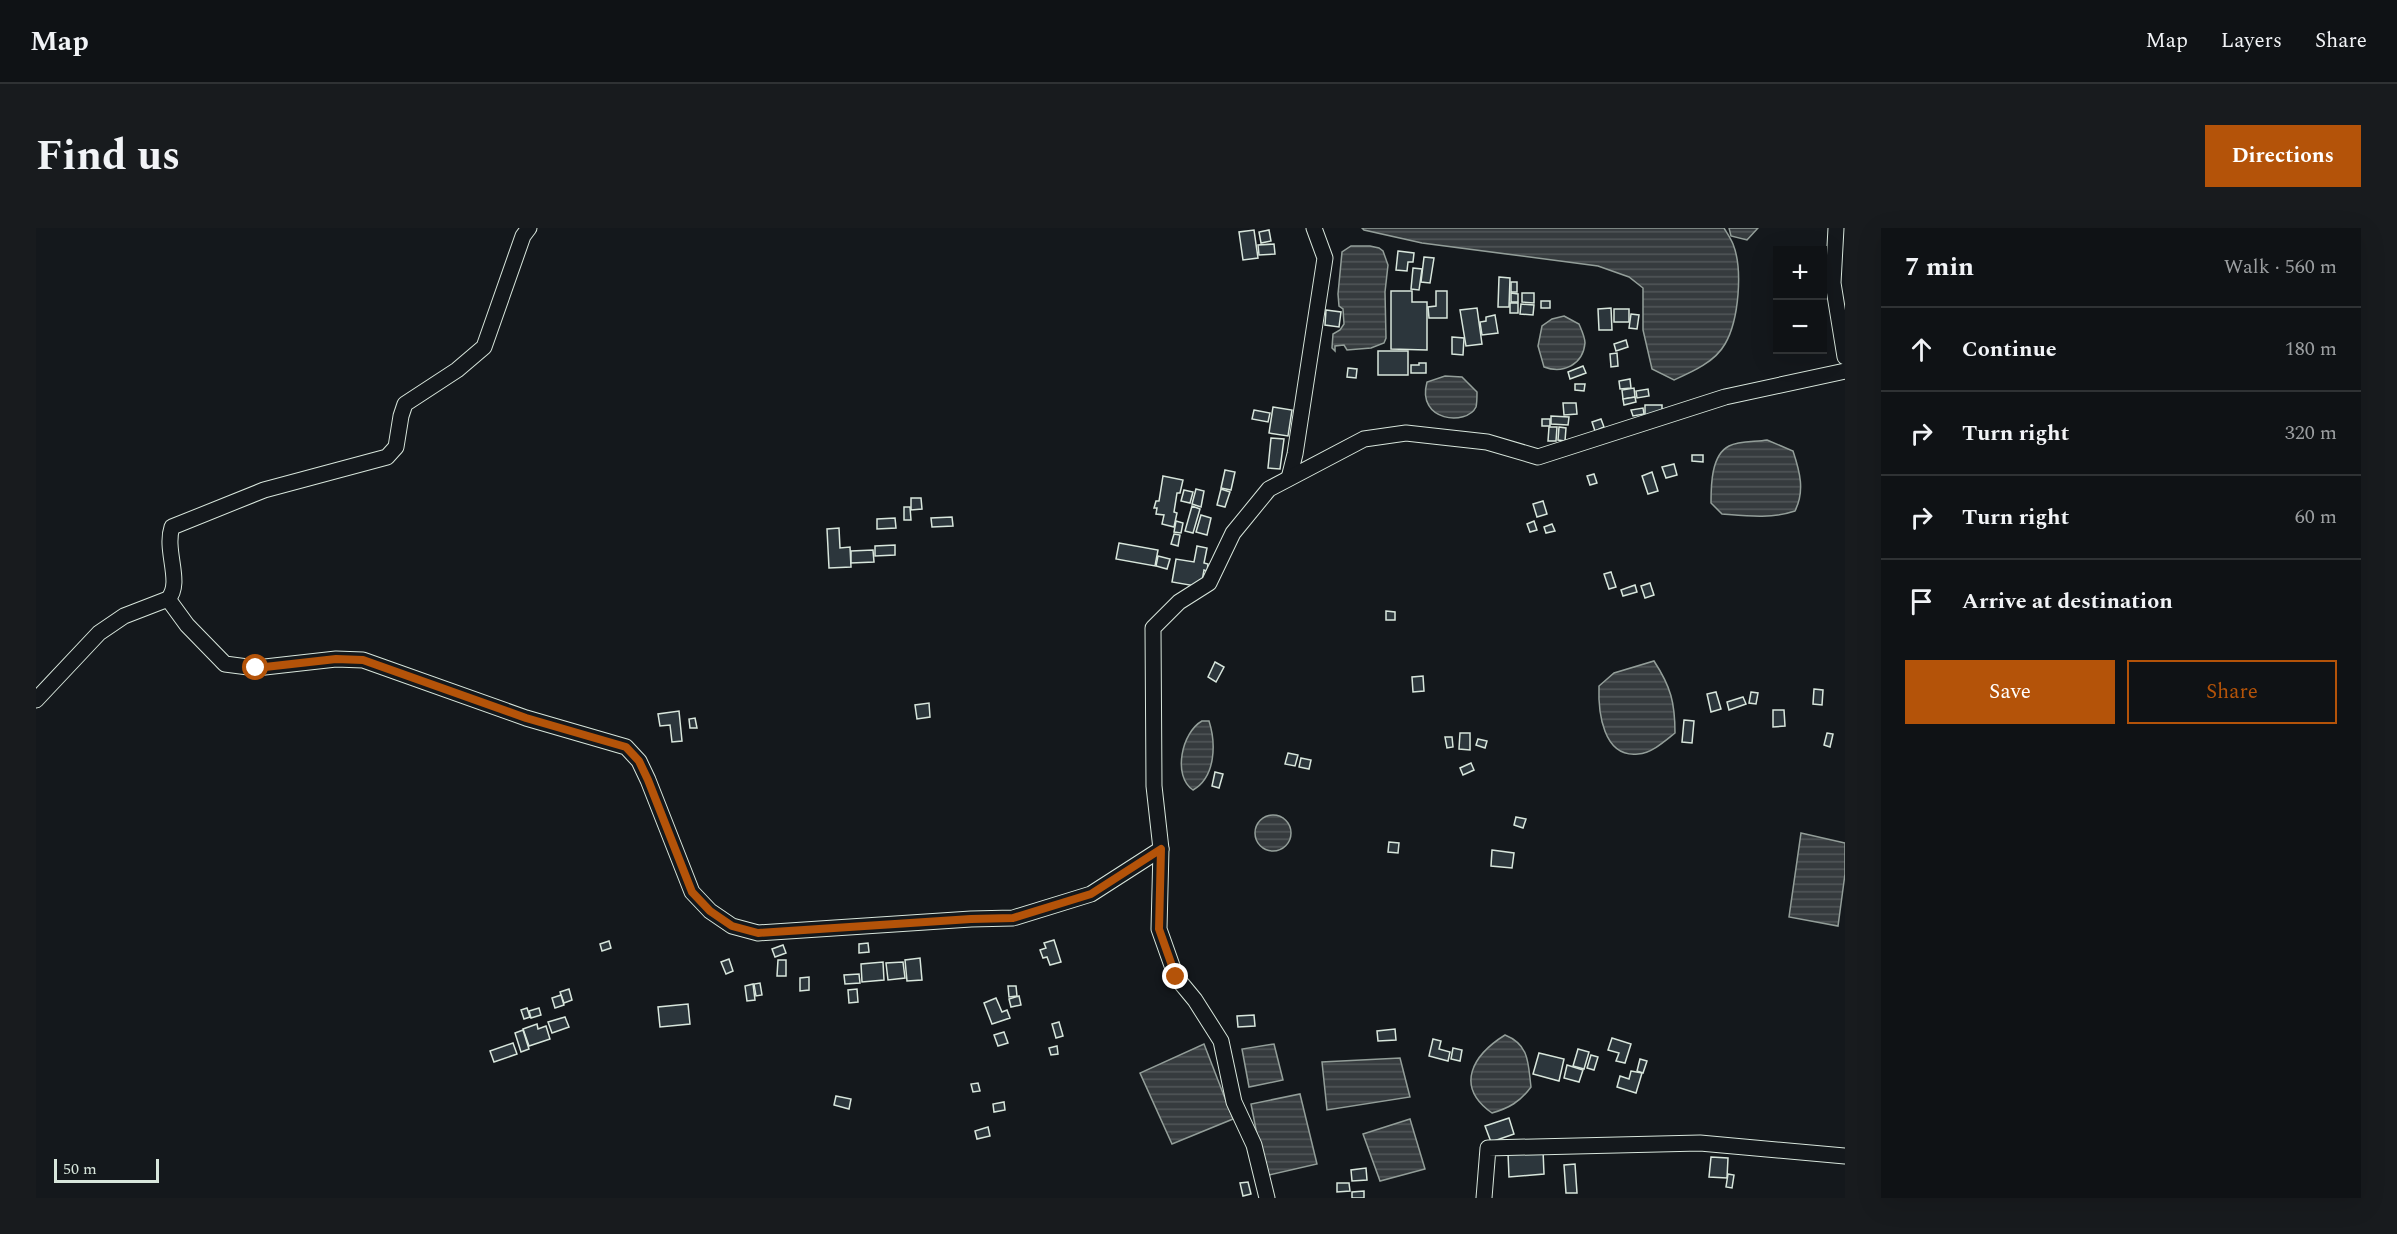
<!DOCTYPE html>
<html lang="en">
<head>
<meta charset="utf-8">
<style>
  :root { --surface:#0f1215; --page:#181b1e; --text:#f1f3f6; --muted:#9b9ea0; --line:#2f3234; --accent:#b45309 }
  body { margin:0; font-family:Spectral,serif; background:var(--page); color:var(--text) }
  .controls { position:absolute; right:18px; top:18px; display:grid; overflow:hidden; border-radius:0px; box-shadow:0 6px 24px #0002 }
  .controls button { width:54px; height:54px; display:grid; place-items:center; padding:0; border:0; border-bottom:2px solid var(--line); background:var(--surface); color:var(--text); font:30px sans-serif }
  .scale { position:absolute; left:18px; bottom:15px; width:105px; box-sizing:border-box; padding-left:6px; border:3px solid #d8e6dc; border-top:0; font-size:16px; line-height:21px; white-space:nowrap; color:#d8e6dc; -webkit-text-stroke:4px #14181c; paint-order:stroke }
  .stop { position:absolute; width:18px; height:18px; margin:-14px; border:4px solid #b45309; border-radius:50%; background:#fff }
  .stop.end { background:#b45309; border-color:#fff; box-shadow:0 2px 6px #0008 }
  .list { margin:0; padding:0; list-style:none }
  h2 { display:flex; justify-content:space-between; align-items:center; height:78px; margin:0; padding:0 24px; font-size:26px }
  h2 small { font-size:20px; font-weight:400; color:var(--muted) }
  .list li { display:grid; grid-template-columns:39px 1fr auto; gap:18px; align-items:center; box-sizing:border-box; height:84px; padding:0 24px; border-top:2px solid var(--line) }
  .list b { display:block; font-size:22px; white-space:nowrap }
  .list em { font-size:20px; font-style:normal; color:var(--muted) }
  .actions { display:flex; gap:12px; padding:18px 24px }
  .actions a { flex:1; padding:14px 0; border:2px solid var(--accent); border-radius:0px; text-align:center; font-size:21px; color:var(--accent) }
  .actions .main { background:var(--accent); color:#fff }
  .icon { flex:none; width:33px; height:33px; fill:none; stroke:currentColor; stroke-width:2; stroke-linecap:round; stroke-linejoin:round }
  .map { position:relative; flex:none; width:1809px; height:970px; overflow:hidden; border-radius:0px }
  header { display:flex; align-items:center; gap:36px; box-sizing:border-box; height:84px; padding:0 30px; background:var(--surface); border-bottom:2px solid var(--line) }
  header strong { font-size:28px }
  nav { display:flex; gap:33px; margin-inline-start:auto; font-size:21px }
  .intro { display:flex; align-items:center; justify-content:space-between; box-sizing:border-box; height:144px; padding:0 36px }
  h1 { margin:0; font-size:42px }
  .button { padding:15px 27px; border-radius:0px; background:var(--accent); color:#fff; font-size:21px; font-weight:700 }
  main { display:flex; gap:36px; padding:0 36px }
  aside { flex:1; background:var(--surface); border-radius:0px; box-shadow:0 6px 24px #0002 }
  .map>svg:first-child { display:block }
</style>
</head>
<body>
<header>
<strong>Map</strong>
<nav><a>Map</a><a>Layers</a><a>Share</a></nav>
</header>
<div class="intro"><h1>Find us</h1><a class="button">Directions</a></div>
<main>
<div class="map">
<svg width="1809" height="970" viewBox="0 0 1809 970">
  <defs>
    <pattern id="water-rules" width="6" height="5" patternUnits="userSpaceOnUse" patternTransform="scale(1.5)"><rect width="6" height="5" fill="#363b3e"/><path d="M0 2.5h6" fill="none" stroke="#525759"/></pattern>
  </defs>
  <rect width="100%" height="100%" fill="#14181c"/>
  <!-- water -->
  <g fill="url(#water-rules)" stroke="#939e99" stroke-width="1.5">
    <path d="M1326,0H1688C1691,5 1695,11 1697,16C1707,41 1703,92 1689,116C1679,134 1656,144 1638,152L1616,141L1607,102V60L1593,49L1562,38L1386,15L1328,2Z"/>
    <path d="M1693,0H1722L1711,12L1695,8Z"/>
    <path d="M1315,18H1334L1343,20L1347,23L1352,37L1349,64L1350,110L1348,115L1335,120L1311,122L1308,117L1299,118V123L1296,120L1297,106L1304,102L1308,96L1307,81L1303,78L1302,66L1306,24Z"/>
    <path d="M1528,88L1543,96C1545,101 1549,109 1549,115C1547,137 1527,146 1508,139L1502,118L1506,98L1516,91Z"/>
    <path d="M1409,148L1426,149L1441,164C1441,169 1441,175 1440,179C1431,198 1380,194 1391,154Z"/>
    <path d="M1731,212L1757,223C1764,244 1769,263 1759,283C1735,291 1711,288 1686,286L1675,275C1675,258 1675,227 1693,218C1703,213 1720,214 1731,212Z"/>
    <path d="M1618,433C1635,459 1639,475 1639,505C1629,513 1616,525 1602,526C1567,530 1562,484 1563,458L1578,445Z"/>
    <path d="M1166,493H1173C1180,515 1180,549 1157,562C1136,548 1146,504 1166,493Z"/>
    <circle cx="1237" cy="605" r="18"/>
    <path d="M1765,605L1809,615V646L1802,698L1753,689Z"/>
    <path d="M1469,807C1494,817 1492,836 1495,859C1484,874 1473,880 1456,885C1418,858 1437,827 1469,807Z"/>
    <path d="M1168,816L1197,891L1136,916L1104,845Z"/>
    <path d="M1238,816L1247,852L1213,859L1206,821Z"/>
    <path d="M1364,830L1374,869L1291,882L1286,834Z"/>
    <path d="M1264,866L1281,936L1229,948L1215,876Z"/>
    <path d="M1374,891L1389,941L1344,953L1327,906Z"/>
  </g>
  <!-- building -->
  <g fill="#2c363c" stroke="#d8e6dc" stroke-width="1.5">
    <path d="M1218,2L1222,30L1207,32L1203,4Z"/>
    <path d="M1233,2L1235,13L1225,15L1223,4Z"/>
    <path d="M1238,16L1239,26L1223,27L1222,17Z"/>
    <path d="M1362,23L1378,25L1377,34H1372L1371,43L1360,42Z"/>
    <path d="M1388,29L1398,30L1394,55L1385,54Z"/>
    <path d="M1377,40L1386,41L1383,62L1375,61Z"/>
    <path d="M1463,49L1474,50L1473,79H1462Z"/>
    <rect x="1475" y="54" width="6" height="10"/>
    <path d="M1355,63H1376V74H1391V122L1355,121Z"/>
    <path d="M1400,63H1411V90H1393L1392,79L1400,78Z"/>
    <path d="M1475,65L1482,66V74H1475Z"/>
    <path d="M1486,65H1498V75L1486,74Z"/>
    <rect x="1505" y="73" width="9" height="7"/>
    <rect x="1474" y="75" width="8" height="10"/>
    <path d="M1485,76L1498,77L1497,87L1484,86Z"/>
    <path d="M1441,80L1446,116L1430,118L1424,82Z"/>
    <path d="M1575,80L1576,102H1563L1562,81Z"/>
    <rect x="1578" y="81" width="15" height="13"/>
    <path d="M1290,82L1305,84L1303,99L1289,97Z"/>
    <path d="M1595,86L1603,87L1601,101L1593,100Z"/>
    <path d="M1459,87L1462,105L1446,107L1444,94L1450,93V89Z"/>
    <path d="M1416,109L1428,110L1427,127L1416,126Z"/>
    <path d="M1590,112L1592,119L1580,123L1578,116Z"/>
    <rect x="1342" y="123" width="30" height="24"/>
    <path d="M1581,125L1582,138L1575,139L1574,126Z"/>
    <path d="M1383,135H1390V145H1375V137H1383Z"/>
    <path d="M1547,138L1550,145L1534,151L1532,144Z"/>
    <path d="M1312,140L1321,141L1320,150L1311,149Z"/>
    <path d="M1594,151L1595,160L1584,161L1583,153Z"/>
    <path d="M1539,156H1549L1548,163L1539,162Z"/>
    <path d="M1598,160L1599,169L1587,171L1586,162Z"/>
    <path d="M1612,161L1613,168L1601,170L1600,163Z"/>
    <path d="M1599,169L1600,174L1588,177L1587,171Z"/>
    <path d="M1527,175H1540L1541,186L1528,187Z"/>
    <path d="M1609,177H1626V186L1609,187Z"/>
    <path d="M1237,179L1256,182L1252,208L1233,205Z"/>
    <path d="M1607,180L1608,186L1597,188L1595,182Z"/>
    <path d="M1218,182L1234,185L1232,194L1216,191Z"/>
    <path d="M1515,188L1533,189L1532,197L1515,196Z"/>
    <rect x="1506" y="191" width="8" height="7"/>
    <path d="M1565,191L1568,199L1559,203L1556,194Z"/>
    <path d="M1513,199H1521L1520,213H1512Z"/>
    <path d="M1523,199L1530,200L1529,213L1522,212Z"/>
    <path d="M1235,210L1248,211L1244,241L1232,240Z"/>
    <path d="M1656,227H1667V234L1656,233Z"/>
    <path d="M1638,236L1641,247L1630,250L1626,239Z"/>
    <path d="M1189,242L1199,244L1195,262L1185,260Z"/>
    <path d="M1616,244L1622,263L1612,266L1606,248Z"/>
    <path d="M1558,246L1561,255L1554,257L1551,248Z"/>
    <path d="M1127,248L1147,252L1144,265H1141L1138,284L1141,285L1138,299L1126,296L1128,287L1120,286L1121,280H1118L1120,273H1123Z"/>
    <path d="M1160,261L1168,263L1165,279L1156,276Z"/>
    <path d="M1185,261L1194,264L1189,279L1181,277Z"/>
    <path d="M1148,262L1157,264L1154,275L1145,273Z"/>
    <path d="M875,270H885L886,281L875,282Z"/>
    <path d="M1507,273L1511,286L1501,289L1497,276Z"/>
    <path d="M1156,278L1164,281L1157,305L1149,303Z"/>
    <path d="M868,279H874L875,292H868Z"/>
    <path d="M1165,287L1175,290L1171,307L1160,304Z"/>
    <path d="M916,289L917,298L896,299L895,290Z"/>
    <path d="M859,290L860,300L841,301V291Z"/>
    <path d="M1140,293L1147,295L1145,305L1138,304Z"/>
    <path d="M1498,293L1501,302L1494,304L1491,296Z"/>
    <path d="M1516,296L1519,303L1510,305L1508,299Z"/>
    <path d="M803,300L804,320L814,319L815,339L793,340L791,301Z"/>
    <path d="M1138,306L1144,307L1142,318L1135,316Z"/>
    <path d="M1083,315L1122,322L1119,338L1080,331Z"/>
    <path d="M859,317V327L839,328V318Z"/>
    <path d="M1161,318L1171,320L1168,335L1172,336L1171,343L1168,342L1165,359L1136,354L1140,331L1158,334Z"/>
    <path d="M837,322L838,334L815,335V323Z"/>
    <path d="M1122,328L1134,331L1131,341L1120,338Z"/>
    <path d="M1575,344L1580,359L1573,361L1568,346Z"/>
    <path d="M1614,355L1618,367L1609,370L1605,358Z"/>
    <path d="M1599,357L1601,364L1587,368L1585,362Z"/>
    <path d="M1350,383L1359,384V392H1350Z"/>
    <path d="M1179,434L1188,439L1180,454L1172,449Z"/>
    <path d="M1387,448L1388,463L1377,464L1376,449Z"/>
    <path d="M1778,461L1787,462L1786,477L1777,476Z"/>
    <path d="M1680,464L1685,481L1675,484L1671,466Z"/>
    <path d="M1715,464L1722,465L1720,476L1713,475Z"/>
    <path d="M1707,469L1710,476L1693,482L1691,474Z"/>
    <path d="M893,475L894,489L881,491L879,477Z"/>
    <path d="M1737,482H1748L1749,498L1737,499Z"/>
    <path d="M643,483L646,513L636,514L634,497L624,498L622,486Z"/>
    <path d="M659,490L661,500H654L653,491Z"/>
    <path d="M1648,492L1658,493L1656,515L1646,514Z"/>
    <path d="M1424,505H1434V522L1423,521Z"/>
    <path d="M1791,505L1797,506L1794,519L1788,517Z"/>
    <path d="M1409,509H1416L1417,519L1411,520Z"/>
    <path d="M1442,511L1451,513L1449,520L1440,517Z"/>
    <path d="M1252,525L1262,527L1259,538L1249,536Z"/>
    <path d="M1265,530L1275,532L1273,541L1263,539Z"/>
    <path d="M1435,535L1438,542L1427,547L1424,540Z"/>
    <path d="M1179,544L1187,546L1183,560L1176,558Z"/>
    <path d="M1480,589L1490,591L1487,600L1478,597Z"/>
    <path d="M1353,614L1363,615L1362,625L1352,624Z"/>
    <path d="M1456,622L1478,625L1476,640L1455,638Z"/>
    <path d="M1018,712L1025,734L1014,737L1011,729L1007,730L1004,722L1010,720L1008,715Z"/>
    <path d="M573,713L575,720L566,723L564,716Z"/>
    <path d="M832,715L833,724L823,725V716Z"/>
    <path d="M747,717L750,725L739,729L736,721Z"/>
    <path d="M884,730L886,752L871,753L869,732Z"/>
    <path d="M693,731L697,743L690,746L685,734Z"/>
    <path d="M742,732H750V748H741Z"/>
    <path d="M847,734L848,752L826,754L825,736Z"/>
    <path d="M867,734L869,750L852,752L850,735Z"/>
    <path d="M823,746L824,755L809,756L808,747Z"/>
    <path d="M773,749V762L764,763V750Z"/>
    <path d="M724,755L726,767L720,768L718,756Z"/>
    <path d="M717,756L719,772L711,773L709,758Z"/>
    <path d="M972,758H980L981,768L973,769Z"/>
    <path d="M533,761L536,772L528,775L524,764Z"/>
    <path d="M821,761L822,774L813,775L812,762Z"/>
    <path d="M525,767L528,777L519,780L516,770Z"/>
    <path d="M983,768L985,777L975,779L973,771Z"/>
    <path d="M960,770L966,784L971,782L974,790L956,796L948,775Z"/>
    <path d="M652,776L654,796L624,799L622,779Z"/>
    <path d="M491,780L494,789L488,791L485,782Z"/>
    <path d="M503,780L505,787L495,790L493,783Z"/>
    <path d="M1218,787L1219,798L1202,799L1201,788Z"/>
    <path d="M529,789L533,799L516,805L512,794Z"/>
    <path d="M1023,794L1027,808L1020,810L1016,796Z"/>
    <path d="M501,796L502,801L510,798L514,811L493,818L487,801Z"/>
    <path d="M1359,801L1360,812L1342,813L1341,803Z"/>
    <path d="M487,802L493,821L485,824L479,805Z"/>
    <path d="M968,804L972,815L962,818L958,807Z"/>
    <path d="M1576,810L1595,816L1589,835L1580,833L1583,825L1572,822Z"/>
    <path d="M1397,811L1405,813L1403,821L1414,824L1412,833L1393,828Z"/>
    <path d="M477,815L481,826L458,834L454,823Z"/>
    <path d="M1021,818L1022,826L1015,827L1013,820Z"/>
    <path d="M1417,820L1426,822L1424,833L1415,831Z"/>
    <path d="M1542,821L1553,824L1548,841L1537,838Z"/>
    <path d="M1503,825L1528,831L1523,853L1497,846Z"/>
    <path d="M1555,827L1562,829L1558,842L1551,840Z"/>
    <path d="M1604,831L1611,833L1607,845L1601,843Z"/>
    <path d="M1531,837L1547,842L1543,854L1528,850Z"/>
    <path d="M1595,843L1606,845L1600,865L1581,859L1584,848L1593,851Z"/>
    <path d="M942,855L944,863L937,864L935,856Z"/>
    <path d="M800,868L815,871L813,881L798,877Z"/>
    <path d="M968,874L969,882L958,884L957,876Z"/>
    <path d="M1473,890L1478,906L1455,914L1449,898Z"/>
    <path d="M952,899L954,908L941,911L939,903Z"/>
    <path d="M1507,922L1508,946L1473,949L1472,925Z"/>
    <path d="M1675,929L1692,930L1691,950L1673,949Z"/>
    <path d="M1539,936L1541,965H1530L1528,937Z"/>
    <path d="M1330,940L1331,952L1316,953L1315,942Z"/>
    <path d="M1692,946L1698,947L1696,960L1690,959Z"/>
    <path d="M1212,954L1215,966L1207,968L1204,955Z"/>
    <path d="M1301,955H1313L1314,963L1301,964Z"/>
    <path d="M1328,963V970H1316V964Z"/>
  </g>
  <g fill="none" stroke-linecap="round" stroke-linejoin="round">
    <!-- minor casing -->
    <g stroke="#d8e6dc" stroke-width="17">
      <g id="minor">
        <path d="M1800,0L1797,55L1809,129"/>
        <path d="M1253,250L1259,226L1289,30L1278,0"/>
        <path d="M132,371L151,397L189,436L220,440L300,431L327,432L490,490L590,519L603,533L612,552L656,664L674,683L696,698L722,705L935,691L977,690L1055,666L1125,621"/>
        <path d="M0,472L63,405L88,388L132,371C147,355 128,323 136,299L228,262L351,229L360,219L365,188L369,176L421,142L448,119L487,8L493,0"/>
        <path d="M1231,970L1218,917L1198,874L1185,813L1159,772L1140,749L1123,701L1125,621L1118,558L1117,400L1143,374L1173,355L1197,305L1233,261L1328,211L1370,205L1451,214L1502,229L1689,169L1809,143"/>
        <path d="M1448,970L1452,920L1664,915L1809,928"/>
      </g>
    </g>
    <!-- minor -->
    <use href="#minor" stroke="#14181c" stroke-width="15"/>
  </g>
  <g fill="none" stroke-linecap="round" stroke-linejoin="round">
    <!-- route -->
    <path stroke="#b45309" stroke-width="8" d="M220,440L300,431L327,432L490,490L590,519L603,533L612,552L656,664L674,683L696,698L722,705L935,691L977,690L1055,666L1125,621L1123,701L1140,749"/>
  </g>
</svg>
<div class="controls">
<button>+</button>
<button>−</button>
</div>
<div class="scale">50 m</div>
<div class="stop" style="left:220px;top:440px"></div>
<div class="stop end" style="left:1140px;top:749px"></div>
</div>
<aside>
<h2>7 min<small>Walk · 560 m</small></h2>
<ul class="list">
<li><svg class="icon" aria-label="ahead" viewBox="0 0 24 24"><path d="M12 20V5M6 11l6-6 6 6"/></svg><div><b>Continue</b></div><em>180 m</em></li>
<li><svg class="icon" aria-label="right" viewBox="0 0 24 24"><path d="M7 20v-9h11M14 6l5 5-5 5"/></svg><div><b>Turn right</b></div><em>320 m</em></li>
<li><svg class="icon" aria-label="right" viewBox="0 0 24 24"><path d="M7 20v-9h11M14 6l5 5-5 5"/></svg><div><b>Turn right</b></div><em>60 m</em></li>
<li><svg class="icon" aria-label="arrive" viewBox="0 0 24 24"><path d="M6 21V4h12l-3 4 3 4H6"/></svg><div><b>Arrive at destination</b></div></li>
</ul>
<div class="actions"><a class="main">Save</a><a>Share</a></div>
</aside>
</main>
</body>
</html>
